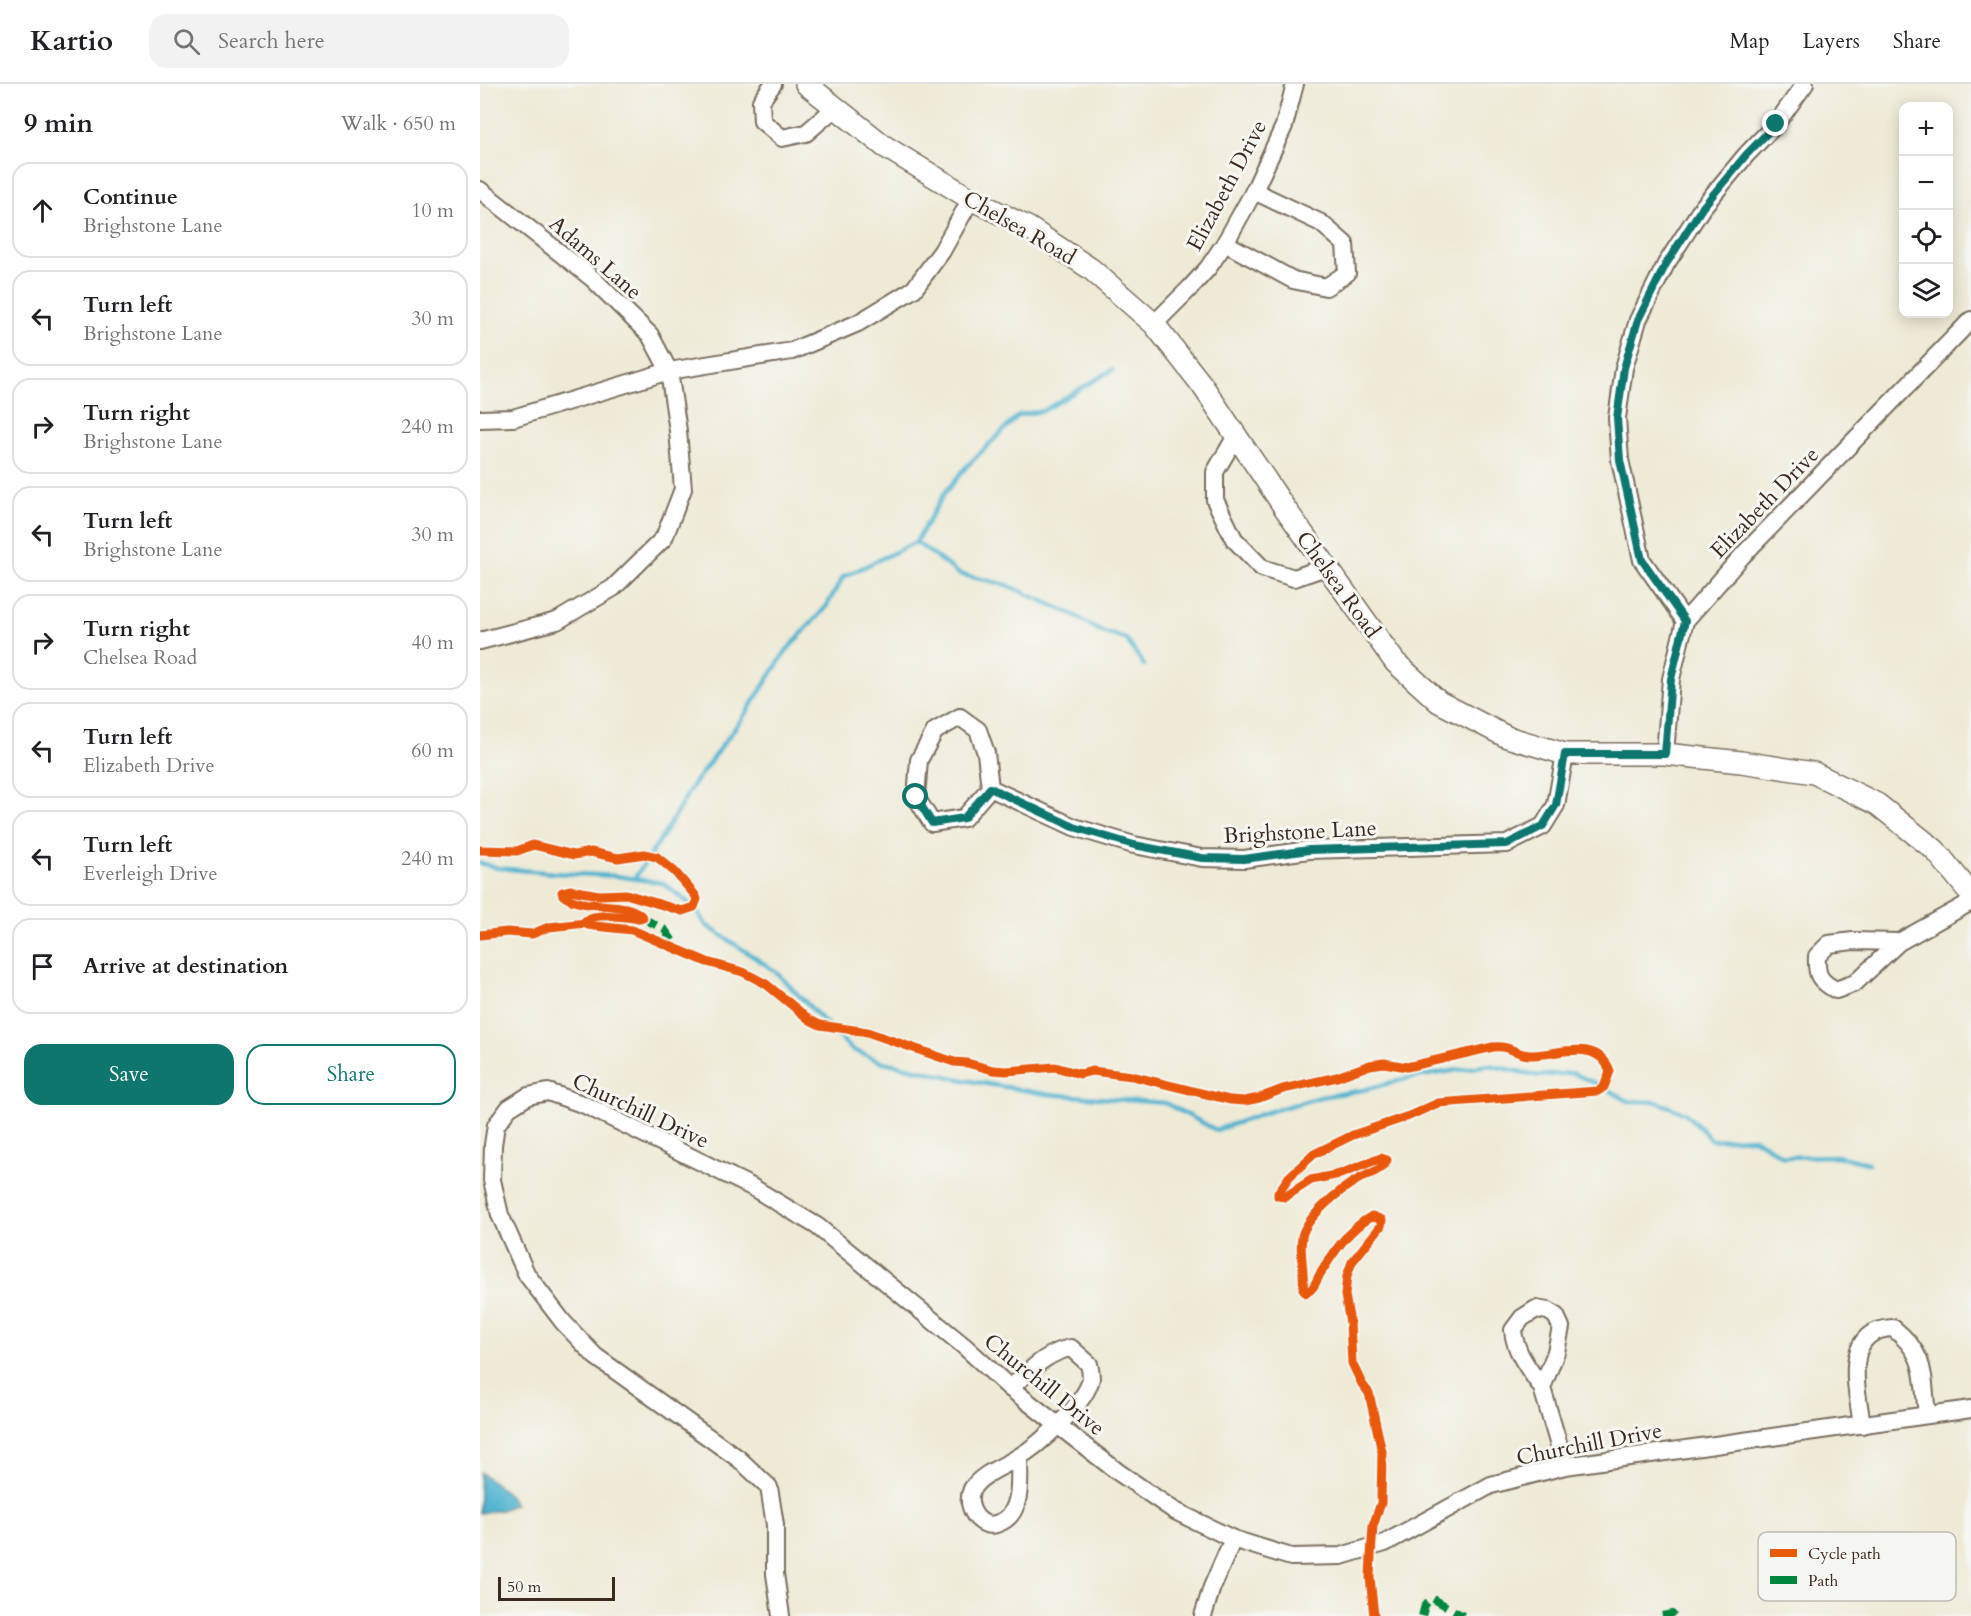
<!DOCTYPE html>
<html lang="en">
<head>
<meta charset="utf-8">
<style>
  :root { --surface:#fff; --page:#f2f2f2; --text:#202124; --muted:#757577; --line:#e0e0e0; --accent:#0f766e }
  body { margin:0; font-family:Cardo,serif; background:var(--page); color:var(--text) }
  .controls { position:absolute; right:18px; top:18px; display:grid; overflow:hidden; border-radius:12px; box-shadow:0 3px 15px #0003 }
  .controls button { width:54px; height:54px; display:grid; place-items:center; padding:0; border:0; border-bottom:2px solid var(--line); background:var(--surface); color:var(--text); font:30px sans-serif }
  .scale { position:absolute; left:18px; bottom:15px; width:117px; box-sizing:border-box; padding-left:6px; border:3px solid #3b2a1e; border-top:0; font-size:16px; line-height:21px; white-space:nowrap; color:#3b2a1e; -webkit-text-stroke:4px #f6f6f2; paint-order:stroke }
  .stop { position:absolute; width:18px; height:18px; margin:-14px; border:4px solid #0f766e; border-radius:50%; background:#fff }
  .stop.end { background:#0f766e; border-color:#fff; box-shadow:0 2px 6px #0008 }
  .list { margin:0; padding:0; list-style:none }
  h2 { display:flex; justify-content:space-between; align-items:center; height:78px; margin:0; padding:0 24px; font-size:26px }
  h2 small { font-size:20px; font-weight:400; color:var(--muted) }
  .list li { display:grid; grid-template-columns:39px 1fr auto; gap:18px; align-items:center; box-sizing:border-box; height:96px; margin:0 12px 12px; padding:0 12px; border:2px solid var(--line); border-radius:18px }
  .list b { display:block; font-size:22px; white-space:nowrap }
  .list p { margin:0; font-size:20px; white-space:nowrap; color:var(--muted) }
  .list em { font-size:20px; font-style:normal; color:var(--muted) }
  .actions { display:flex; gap:12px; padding:18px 24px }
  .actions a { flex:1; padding:14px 0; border:2px solid var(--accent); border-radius:18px; text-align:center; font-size:21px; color:var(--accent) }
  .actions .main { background:var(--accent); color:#fff }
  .icon { flex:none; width:33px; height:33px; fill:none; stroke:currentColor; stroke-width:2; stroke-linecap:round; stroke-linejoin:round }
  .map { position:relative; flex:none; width:1491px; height:1532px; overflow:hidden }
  header { display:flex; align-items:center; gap:36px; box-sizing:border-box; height:84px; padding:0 30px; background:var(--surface); border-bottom:2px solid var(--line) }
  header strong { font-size:28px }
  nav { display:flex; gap:33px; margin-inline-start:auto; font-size:21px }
  .search { width:420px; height:54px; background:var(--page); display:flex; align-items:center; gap:15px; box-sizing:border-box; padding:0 21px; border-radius:18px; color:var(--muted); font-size:22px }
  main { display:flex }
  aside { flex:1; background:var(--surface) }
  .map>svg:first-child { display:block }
</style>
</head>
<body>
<header>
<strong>Kartio</strong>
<div class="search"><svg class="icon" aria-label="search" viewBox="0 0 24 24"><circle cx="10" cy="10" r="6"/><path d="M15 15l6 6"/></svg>Search here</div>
<nav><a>Map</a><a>Layers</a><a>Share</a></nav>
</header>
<main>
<aside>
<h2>9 min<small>Walk · 650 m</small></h2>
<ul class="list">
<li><svg class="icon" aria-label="ahead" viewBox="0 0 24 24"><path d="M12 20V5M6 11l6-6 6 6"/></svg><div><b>Continue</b><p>Brighstone Lane</p></div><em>10 m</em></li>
<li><svg class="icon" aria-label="left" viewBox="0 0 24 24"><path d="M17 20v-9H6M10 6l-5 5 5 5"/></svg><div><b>Turn left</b><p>Brighstone Lane</p></div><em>30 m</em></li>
<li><svg class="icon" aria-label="right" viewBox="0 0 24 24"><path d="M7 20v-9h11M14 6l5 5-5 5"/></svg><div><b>Turn right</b><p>Brighstone Lane</p></div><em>240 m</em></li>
<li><svg class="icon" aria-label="left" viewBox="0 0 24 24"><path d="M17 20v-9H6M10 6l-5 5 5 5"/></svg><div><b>Turn left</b><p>Brighstone Lane</p></div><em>30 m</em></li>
<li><svg class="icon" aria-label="right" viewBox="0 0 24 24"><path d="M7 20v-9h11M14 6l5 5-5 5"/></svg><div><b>Turn right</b><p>Chelsea Road</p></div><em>40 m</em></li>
<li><svg class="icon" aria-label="left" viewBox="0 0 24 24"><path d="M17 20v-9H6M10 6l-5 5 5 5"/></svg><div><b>Turn left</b><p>Elizabeth Drive</p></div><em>60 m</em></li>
<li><svg class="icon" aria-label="left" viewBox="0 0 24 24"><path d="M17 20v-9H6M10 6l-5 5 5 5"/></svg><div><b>Turn left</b><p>Everleigh Drive</p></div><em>240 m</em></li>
<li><svg class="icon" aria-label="arrive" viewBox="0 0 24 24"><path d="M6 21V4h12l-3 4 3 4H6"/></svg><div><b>Arrive at destination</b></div></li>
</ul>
<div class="actions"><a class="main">Save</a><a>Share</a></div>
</aside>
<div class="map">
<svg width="1491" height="1532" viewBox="0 0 1491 1532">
  <rect width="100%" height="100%" fill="#f6f6f2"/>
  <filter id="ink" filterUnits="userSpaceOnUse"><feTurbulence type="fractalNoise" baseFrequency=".0167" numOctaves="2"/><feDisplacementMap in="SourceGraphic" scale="12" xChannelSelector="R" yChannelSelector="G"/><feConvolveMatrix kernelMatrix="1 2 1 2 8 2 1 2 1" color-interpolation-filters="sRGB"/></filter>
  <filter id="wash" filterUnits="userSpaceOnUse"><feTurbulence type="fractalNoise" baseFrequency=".008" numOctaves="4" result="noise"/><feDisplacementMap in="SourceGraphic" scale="24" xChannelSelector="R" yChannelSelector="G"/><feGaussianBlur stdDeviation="1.35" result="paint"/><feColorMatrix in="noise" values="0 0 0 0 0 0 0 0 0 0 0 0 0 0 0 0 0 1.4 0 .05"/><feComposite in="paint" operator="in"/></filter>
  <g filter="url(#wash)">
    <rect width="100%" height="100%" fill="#eeead6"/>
    <!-- water -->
    <path fill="#50b2cf" stroke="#466e76" stroke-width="1.5" d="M0,1388L26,1408L35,1420L21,1426L0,1429Z"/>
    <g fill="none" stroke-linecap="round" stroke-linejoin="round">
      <!-- stream -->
      <g stroke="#50b2cf" stroke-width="4.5">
        <path d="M436,458L479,490L527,501L592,530L622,548L646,555L664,581"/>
        <path d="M0,779L18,784L74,789L137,792L183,799L214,823L226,841L295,887L371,965L399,977L484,996L566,1010L685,1019L736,1046L788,1028L840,1013L883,1006L929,994L1009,981L1059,992L1092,989L1124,1003L1148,1017L1177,1018L1205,1029L1232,1056L1274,1054L1304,1073L1356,1072L1388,1079"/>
        <path d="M154,795L184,750L212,702L266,629L306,567L346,523L363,493L436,458L464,410L486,383L539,331L563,327L632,286"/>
      </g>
    </g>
  </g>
  <g filter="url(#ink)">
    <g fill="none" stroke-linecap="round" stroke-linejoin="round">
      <!-- minor casing -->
      <g stroke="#7a6d5e" stroke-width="20">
        <g id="minor">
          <path d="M293,0L281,17L282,37L302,54L326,49L355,24"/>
          <path d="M0,106L113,195L170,251L189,287L312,267L378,239L434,205L462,167L491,115"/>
          <path d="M745,159L813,196L846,203L867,189L865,160L841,139L774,107"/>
          <path d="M674,240L710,204L728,184L745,159L774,107L804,42L815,0"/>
          <path d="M0,335L33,334L189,287L198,347L203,405L184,454L133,504L77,537L0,557"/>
          <path d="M756,352L735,388V416L754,455L782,484L814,494L846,483"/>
          <path d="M1205,537L1162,476L1140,376L1137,334L1144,284L1158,236L1186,180L1222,124L1266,71L1296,40L1325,0"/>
          <path d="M1185,670L1191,595L1205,537L1263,471L1491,236"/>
          <path d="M510,704L484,734L452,739L436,713L439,676L455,647L480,633L498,646L506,669L510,704L594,743L654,761L722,774L764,775L829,766L1027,760L1063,742L1076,721L1085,670"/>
          <path d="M1419,858L1373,857L1349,860L1337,872C1336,891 1339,897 1356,906L1375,899L1419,858L1491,818"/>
          <path d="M530,1304C549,1288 566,1268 591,1264L609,1280C610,1284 611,1290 611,1294C607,1319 558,1362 537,1374C523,1383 501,1390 492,1405C486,1418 493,1435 506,1440C512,1442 517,1440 523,1437C543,1426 539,1393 539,1373"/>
          <path d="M1062,1304C1050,1286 1035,1269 1033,1246L1042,1234L1056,1225L1068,1227L1076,1232L1081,1243L1076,1268L1062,1304L1085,1382"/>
          <path d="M1382,1341C1377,1305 1361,1246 1413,1244C1447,1271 1442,1290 1447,1330"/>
          <path d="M301,1532L295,1490V1441L289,1403L259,1375L115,1272L83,1238L47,1191L20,1131L12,1096L13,1061L16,1041L29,1024L48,1012L68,1008L105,1021L272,1103L337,1142L484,1262L530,1304L638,1388L695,1427L753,1455L811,1473L861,1472L905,1459L1011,1401L1085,1382L1491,1325"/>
          <path d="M723,1532L732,1503L753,1455"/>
        </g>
      </g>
      <!-- tertiary casing -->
      <g stroke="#7a6d5e" stroke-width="24">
        <path id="tertiary" d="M326,0L404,62L491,115L549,144L611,185L674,240L722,301L804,423L915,578L959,618L1027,653L1085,670H1185L1261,678L1334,689L1397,720L1455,766L1491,810"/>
      </g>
      <!-- minor -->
      <use href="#minor" stroke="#fff" stroke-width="16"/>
      <!-- tertiary -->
      <use href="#tertiary" stroke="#fff" stroke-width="21"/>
      <!-- quiet -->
      <g stroke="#00873e" stroke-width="8" stroke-dasharray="15 8" stroke-linecap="butt">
        <path d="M163,834L185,846L198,864"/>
        <path d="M942,1532L945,1521L952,1514L983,1532"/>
        <path d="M1182,1532L1192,1530L1194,1532"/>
      </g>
      <!-- cycleway casing -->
      <g stroke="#f6f6f2" stroke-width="13">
        <g id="cycleway">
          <path d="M0,766L37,767L53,761L94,771L111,768L138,774L164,770L177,773L195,788L215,811L217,815L214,823L202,827L146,810L119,811L90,806L82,808L83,811C103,828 149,814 163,834L160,835C147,833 115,828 105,837L108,841L115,842L152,846L227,878L263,888L286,900L330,936L340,941L387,948L474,978L487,979L513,986L526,987L575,983L600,990L612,987L652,992L750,1016L765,1017L779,1014L803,1005L857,993L890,981L904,979L927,983L1013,963C1030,961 1035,970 1049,971C1076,972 1117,952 1130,987L1124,1003L1118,1007L958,1019L929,1032L873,1051L834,1070L809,1093L798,1109V1112L805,1113L831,1096L860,1090L901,1074L907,1076C903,1087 887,1090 877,1096C861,1105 825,1134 822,1153C819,1168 825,1188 823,1205L826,1209C836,1204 836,1195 842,1187C856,1165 869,1145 892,1132L902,1136L901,1142L872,1178L867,1192L865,1211L870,1239L872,1279L882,1300L889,1309L902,1368L901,1419L893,1442L891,1472L890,1493L894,1532"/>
          <path d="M0,851L27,848L52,850L69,843L106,839"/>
        </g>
      </g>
      <!-- cycleway -->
      <use href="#cycleway" stroke="#e8590c" stroke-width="9"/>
    </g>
  </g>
  <g fill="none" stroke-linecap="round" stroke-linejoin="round" filter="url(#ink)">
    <!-- route -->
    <path stroke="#0f766e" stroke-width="8" d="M436,713L452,739L484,734L510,704L594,743L654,761L722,774L764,775L829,766L1027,760L1063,742L1076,721L1085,670H1185L1191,595L1205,537L1162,476L1140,376L1137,334L1144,284L1158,236L1186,180L1222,124L1266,71L1296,40"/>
  </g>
  <g text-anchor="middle" stroke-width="6" stroke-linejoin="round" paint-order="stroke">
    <!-- street labels -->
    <g font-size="22" fill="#3b2a1e" stroke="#f6f6f2">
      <text transform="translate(746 101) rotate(-62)" y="8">Elizabeth Drive</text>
      <text transform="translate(540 143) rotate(30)" y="8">Chelsea Road</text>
      <text transform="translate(116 173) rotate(41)" y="8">Adams Lane</text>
      <text transform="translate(1284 418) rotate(-46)" y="8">Elizabeth Drive</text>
      <text transform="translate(859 500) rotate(54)" y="8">Chelsea Road</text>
      <text transform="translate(820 747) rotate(-3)" y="8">Brighstone Lane</text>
      <text transform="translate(161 1026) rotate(25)" y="8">Churchill Drive</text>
      <text transform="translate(565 1300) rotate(39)" y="8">Churchill Drive</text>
      <text transform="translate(1109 1359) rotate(-11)" y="8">Churchill Drive</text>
    </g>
  </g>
  <!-- legend -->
  <rect x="1278" y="1448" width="198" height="69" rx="9" fill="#f6f6f2" stroke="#beb9b2" stroke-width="1.5"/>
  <rect x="1290" y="1465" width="27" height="8" fill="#e8590c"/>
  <rect x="1290" y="1492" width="27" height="8" fill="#00873e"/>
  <g font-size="16" fill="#3b2a1e">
    <text x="1328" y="1475">Cycle path</text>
    <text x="1328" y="1502">Path</text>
  </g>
</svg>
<div class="controls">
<button>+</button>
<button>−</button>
<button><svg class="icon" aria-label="locate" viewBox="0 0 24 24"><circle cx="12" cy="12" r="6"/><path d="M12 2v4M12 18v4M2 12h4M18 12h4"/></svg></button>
<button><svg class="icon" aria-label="layers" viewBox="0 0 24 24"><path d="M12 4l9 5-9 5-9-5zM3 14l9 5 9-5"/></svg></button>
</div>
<div class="scale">50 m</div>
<div class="stop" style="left:436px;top:713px"></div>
<div class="stop end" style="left:1296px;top:40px"></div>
</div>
</main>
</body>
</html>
